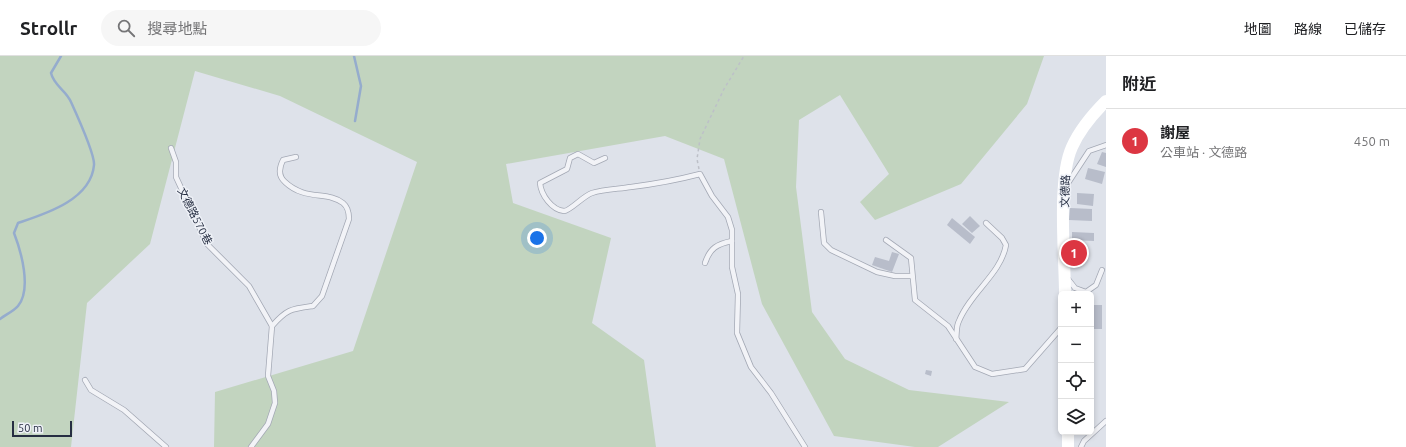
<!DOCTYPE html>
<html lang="zh-TW">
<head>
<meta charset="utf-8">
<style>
  :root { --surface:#fff; --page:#f6f6f6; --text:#202124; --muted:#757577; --line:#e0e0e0; --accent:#dc3642 }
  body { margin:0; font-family:Ubuntu,"Noto Sans TC",sans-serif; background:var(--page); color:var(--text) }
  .controls { position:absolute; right:12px; bottom:12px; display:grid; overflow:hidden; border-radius:6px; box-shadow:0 2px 6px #0003 }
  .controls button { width:36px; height:36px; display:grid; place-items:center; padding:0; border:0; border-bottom:1px solid var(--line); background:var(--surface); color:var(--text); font:20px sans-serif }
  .scale { position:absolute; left:12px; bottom:10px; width:60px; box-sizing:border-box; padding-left:4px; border:2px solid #262e42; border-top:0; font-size:11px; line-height:14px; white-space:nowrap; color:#262e42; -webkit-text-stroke:3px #eef1f7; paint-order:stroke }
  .you { position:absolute; left:537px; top:182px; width:14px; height:14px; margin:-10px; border:3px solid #fff; border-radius:50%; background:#1a73e8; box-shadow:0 0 0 6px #1a73e833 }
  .badge { display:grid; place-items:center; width:26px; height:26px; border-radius:50%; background:var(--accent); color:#fff; font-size:13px; font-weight:700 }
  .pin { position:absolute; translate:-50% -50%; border:2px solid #fff; box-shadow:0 1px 4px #0006 }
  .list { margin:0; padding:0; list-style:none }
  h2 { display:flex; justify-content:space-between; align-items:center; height:52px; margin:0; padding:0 16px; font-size:17px }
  h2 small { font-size:13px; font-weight:400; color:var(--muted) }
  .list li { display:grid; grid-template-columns:26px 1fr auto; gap:12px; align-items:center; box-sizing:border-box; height:64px; padding:0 16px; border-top:1px solid var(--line) }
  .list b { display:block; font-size:15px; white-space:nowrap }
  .list p { margin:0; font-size:13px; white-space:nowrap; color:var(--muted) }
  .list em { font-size:13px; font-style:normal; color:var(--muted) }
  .icon { flex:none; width:22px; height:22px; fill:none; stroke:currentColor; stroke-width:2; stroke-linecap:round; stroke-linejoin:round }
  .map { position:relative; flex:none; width:1106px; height:391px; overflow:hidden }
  header { display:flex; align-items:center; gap:24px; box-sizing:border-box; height:56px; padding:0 20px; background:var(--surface); border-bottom:1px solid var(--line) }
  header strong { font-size:19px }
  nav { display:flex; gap:22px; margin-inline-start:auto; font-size:14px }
  .search { width:280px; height:36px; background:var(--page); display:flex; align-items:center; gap:10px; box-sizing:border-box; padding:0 14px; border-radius:22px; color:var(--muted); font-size:15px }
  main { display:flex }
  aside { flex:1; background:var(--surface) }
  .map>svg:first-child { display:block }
</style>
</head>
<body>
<header>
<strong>Strollr</strong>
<div class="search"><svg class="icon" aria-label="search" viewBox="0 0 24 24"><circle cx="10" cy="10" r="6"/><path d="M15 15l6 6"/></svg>搜尋地點</div>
<nav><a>地圖</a><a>路線</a><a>已儲存</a></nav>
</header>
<main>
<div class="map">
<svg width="1106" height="391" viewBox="0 0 1106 391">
  <rect width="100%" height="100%" fill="#dee2ea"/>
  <!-- green -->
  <path fill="#c2d4bf" d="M0,0H1044L1027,48L961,128L875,164L860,146L889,118L840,39L799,64L796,131L812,256L845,303L909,334L1009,346L938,391H915L834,380L762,248L724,103L665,80L506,108L513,147L611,182L592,267L644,304L656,391H214L215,336L353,295L417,106L280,40L195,15L150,188L87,247L71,391H0Z"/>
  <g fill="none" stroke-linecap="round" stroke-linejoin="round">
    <!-- stream -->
    <g stroke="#95accd" stroke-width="2.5">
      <path d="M354,0L361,30L355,65"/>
      <path d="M0,263C5,259 14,255 18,250C32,233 21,195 14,177L18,167C45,158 91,144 94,109C95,99 76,57 71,46C66,34 54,30 51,17L61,0"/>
    </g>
  </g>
  <!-- building -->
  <g fill="#b8bdca">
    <path d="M1102,96L1106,97V111L1097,108Z"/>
    <path d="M1088,112L1105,116L1102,128L1085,123Z"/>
    <path d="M1077,137L1094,138L1093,150L1077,148Z"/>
    <path d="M1070,152L1092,153V165L1069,164Z"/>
    <path d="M970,160L980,170L972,177L962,168Z"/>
    <path d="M952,162L975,181L970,188L947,169Z"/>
    <path d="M1072,176L1094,177V185L1072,184Z"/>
    <path d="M892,196L899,198L892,216L872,209L875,201L889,205Z"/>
    <rect x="1091" y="249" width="11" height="24"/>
    <path d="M926,314L932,315L931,320L925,318Z"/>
  </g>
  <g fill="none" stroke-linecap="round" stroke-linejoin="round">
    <!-- service casing -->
    <g stroke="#a3a8b4" stroke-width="6">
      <g id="service">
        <path d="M171,92L176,106V121L207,188L249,230L272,270L268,320L274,335L275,347L268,368L251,391"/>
        <path d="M605,102L594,107L578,98L570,102L567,113L540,127C541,139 552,154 564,155C570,155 583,140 592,137C604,133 619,133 631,131C655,128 677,124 700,118L712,140L728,161L732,174V211L738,238L737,277L751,311L771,337L805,391"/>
        <path d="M1068,127L1089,95L1106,89"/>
        <path d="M821,156L824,187L831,194L877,216L895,220H912"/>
        <path d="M886,184L911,202L915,244L948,270L975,311L992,318L1025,313L1061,272"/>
        <path d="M705,207C710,192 717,188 732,185"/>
        <path d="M1068,223L1075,232L1086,236L1096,229L1102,214"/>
        <path d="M272,270C287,253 291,253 313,250L322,240L349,163C349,157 348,151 343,147C328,135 305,145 285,126C278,120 279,112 283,104L296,101"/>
        <path d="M956,283C957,277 956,270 959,265C970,237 1001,218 1006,189L1002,182L986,167"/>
        <path d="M85,324L91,334L124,354L166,391"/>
        <path d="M1081,391L1084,385L1106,365"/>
      </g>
    </g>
    <!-- path -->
    <path stroke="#bdc0c8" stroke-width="1.5" stroke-dasharray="3 3" stroke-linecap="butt" d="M699,113L697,103L700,83L724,33L744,0"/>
    <!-- service -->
    <use href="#service" stroke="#f2f3f7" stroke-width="4.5"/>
    <!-- secondary -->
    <g stroke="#fff" stroke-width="12">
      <path d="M1065,238C1065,200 1057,124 1072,91C1080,73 1092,59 1106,45"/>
      <path d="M1068,376V391"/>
    </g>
  </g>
  <g text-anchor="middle" stroke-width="3" stroke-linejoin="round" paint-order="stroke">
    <!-- street labels -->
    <g font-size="11" fill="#262e42" stroke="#eef1f7">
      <text transform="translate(1065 135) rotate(-88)" y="4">文德路</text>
      <text transform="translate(195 160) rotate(63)" y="4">文德路570巷</text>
    </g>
  </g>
</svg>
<div class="controls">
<button>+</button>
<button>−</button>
<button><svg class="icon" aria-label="locate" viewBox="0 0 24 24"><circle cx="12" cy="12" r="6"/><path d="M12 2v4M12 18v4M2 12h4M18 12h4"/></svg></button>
<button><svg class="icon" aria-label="layers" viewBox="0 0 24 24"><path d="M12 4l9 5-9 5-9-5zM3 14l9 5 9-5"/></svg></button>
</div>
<div class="scale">50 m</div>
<div class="you"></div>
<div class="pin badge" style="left:1074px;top:197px">1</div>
</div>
<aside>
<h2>附近<small></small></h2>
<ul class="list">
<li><span class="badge">1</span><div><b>謝屋</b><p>公車站 · 文德路</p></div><em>450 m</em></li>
</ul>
</aside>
</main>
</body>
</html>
